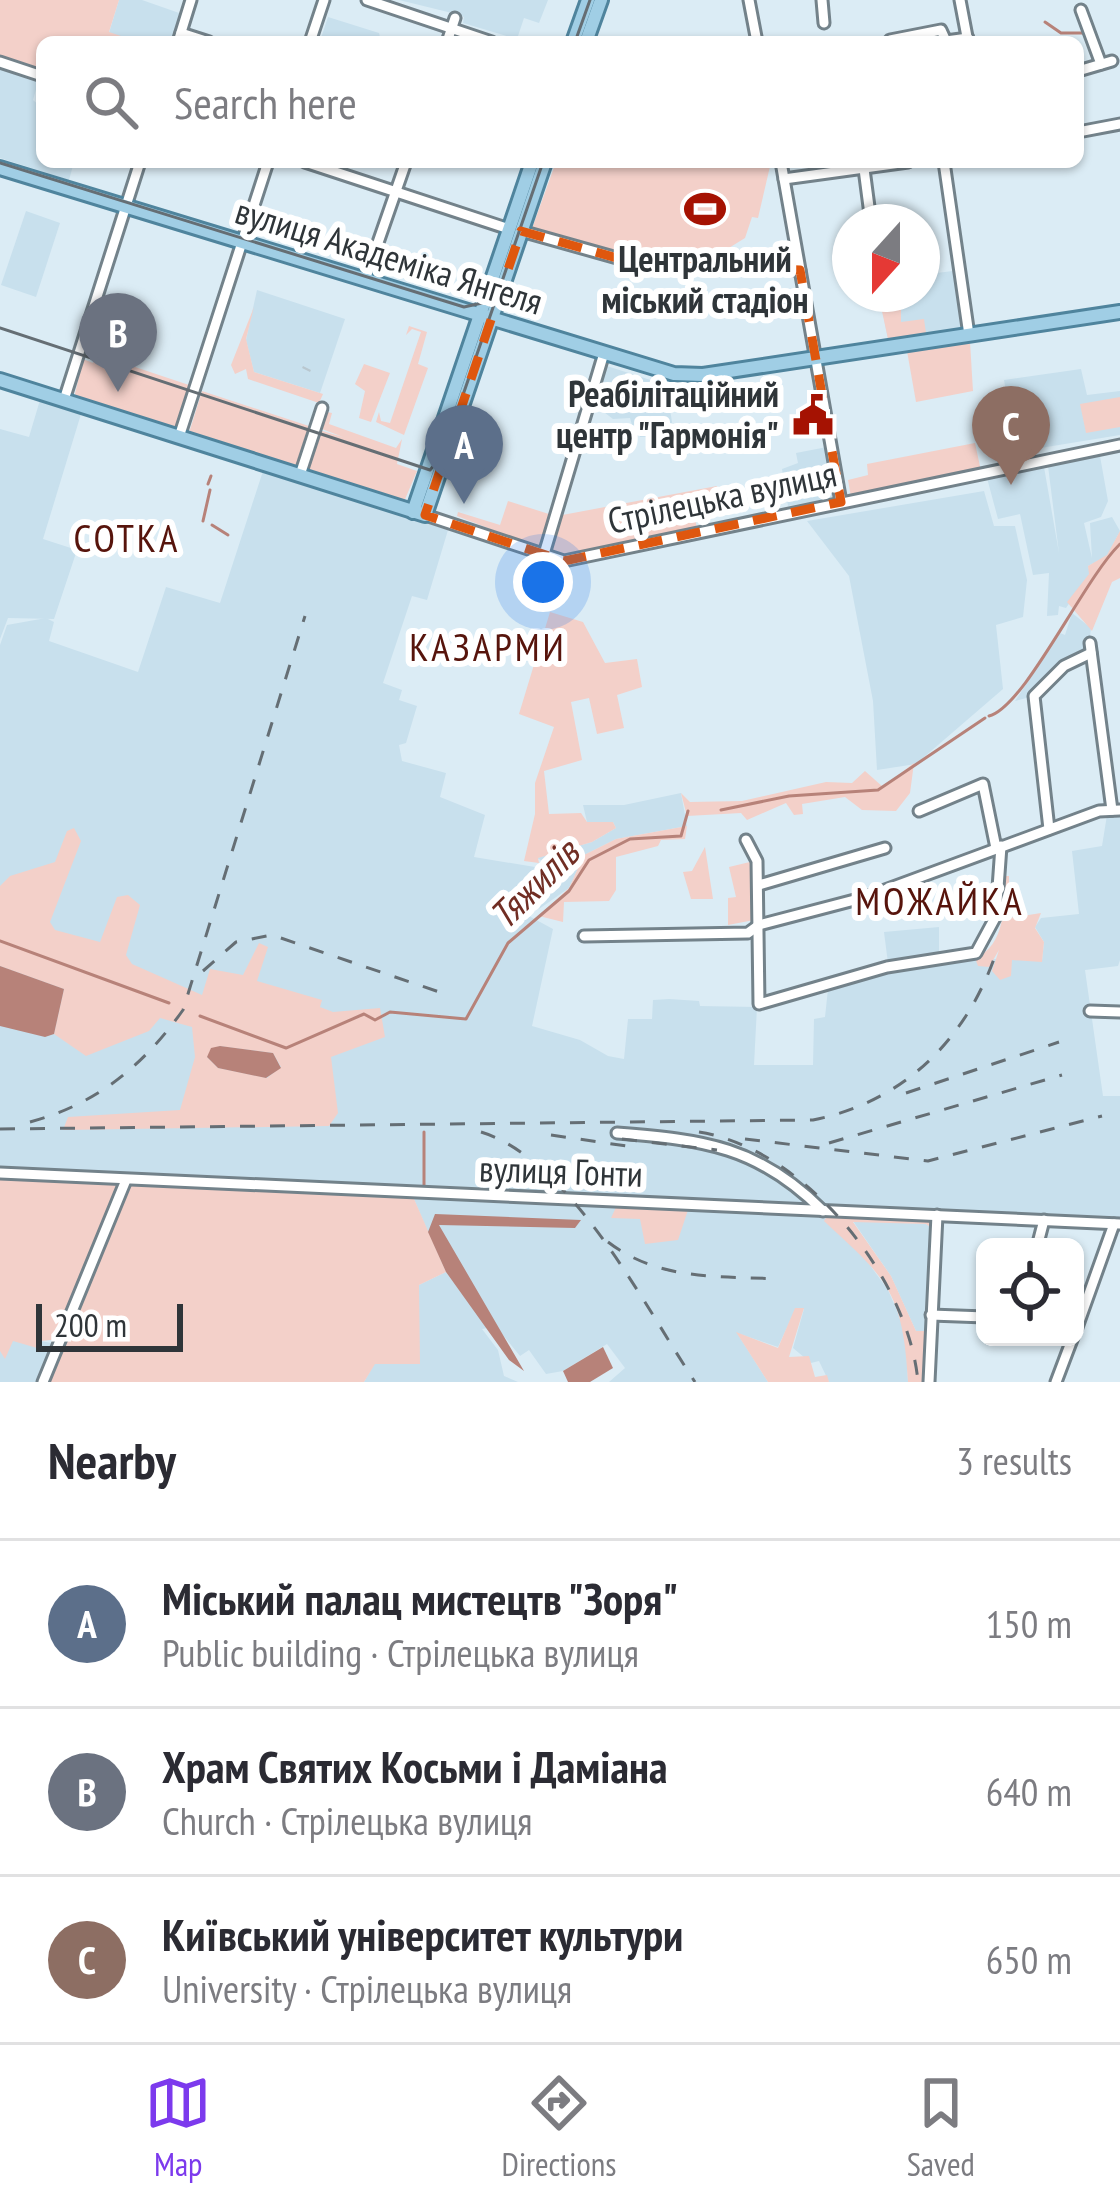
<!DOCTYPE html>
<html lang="en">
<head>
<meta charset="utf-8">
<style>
  :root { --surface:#fff; --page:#f7f7f7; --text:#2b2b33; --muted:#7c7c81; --line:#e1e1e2; --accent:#7c3aed }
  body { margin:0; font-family:"PT Sans Narrow",sans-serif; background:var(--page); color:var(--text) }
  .controls { position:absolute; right:36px; bottom:36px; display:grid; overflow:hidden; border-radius:18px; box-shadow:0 3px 9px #0004 }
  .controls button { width:108px; height:108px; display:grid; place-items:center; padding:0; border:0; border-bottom:3px solid var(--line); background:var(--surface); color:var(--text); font:60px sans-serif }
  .compass { position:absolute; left:832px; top:204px; width:108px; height:108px; border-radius:50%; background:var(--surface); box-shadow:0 3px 9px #0004; rotate:201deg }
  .scale { position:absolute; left:36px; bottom:30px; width:147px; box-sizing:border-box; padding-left:12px; border:6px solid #2f3539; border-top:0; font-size:33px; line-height:42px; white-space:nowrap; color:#2f3539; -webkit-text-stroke:9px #fff; paint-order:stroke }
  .you { position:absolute; left:543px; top:582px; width:42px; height:42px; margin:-30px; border:9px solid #fff; border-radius:50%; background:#1a73e8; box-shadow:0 0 0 18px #1a73e833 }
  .badge { display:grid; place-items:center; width:78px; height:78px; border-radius:50%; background:var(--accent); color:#fff; font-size:39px; font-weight:700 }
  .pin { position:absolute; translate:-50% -99px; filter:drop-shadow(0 3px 6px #0008) }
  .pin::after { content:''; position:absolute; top:63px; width:42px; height:36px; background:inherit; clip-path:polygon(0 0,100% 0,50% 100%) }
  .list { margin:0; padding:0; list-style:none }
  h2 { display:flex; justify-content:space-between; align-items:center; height:156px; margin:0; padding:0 48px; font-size:51px }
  h2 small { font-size:39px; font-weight:400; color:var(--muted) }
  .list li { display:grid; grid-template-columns:78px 1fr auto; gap:36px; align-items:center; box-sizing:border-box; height:168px; padding:0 48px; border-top:3px solid var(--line) }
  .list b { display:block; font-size:45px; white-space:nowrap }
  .list p { margin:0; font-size:39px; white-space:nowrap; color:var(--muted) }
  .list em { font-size:39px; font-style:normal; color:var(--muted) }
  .icon { flex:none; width:66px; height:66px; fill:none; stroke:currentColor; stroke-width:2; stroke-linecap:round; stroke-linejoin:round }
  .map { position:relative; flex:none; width:1120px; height:1382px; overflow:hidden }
  .search { position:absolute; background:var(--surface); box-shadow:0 3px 9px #0004; left:36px; right:36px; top:36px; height:132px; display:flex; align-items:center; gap:30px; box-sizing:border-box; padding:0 42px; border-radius:18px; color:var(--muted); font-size:45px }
  .sheet { height:660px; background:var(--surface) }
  nav { display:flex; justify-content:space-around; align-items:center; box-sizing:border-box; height:168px; border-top:3px solid var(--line); background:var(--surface); font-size:33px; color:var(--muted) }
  nav a { display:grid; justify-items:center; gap:6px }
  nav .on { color:var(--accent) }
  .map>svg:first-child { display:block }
</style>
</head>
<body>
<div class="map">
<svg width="1120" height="1382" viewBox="0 0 1120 1382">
  <rect width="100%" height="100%" fill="#dbecf5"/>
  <!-- built -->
  <g fill="#c8e0ed">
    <path d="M119,0H142L182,14L173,42H139L109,33Z"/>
    <path d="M399,0H548L539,23L524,18L517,39L463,23L464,17L456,14Z"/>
    <path d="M328,17L379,33L381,42L320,41Z"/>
    <path d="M0,59L41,72L33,100L42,108V162H74L69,180L0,158Z"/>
    <path d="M26,211L60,223L36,297L1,285Z"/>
    <path d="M960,270L968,327L888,339L879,294H922V275Z"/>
    <path d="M257,290L345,319L320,393L254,372L246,340Z"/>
    <path d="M607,366L666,385L673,428L662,431V436L640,437V425H632L630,418L613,419L600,409L596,406Z"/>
    <path d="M1081,369L1087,395L1120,391V435L991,456L980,405L1007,399L1004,380Z"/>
    <path d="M40,400L81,414L43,539L77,550L54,619L8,618L0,639V429L29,437Z"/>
    <path d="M827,447L834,498L788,506L782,469L798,463L796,453Z"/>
    <path d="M1100,456L1108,501L1101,517L1084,523L1092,558L1090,523L1112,517L1120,531L1107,556L1088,566L1090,573L1066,608L1059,606L1058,615L1047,616L1049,573L1033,575L1020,514L998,519L987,478L1044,467L1059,553L1048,466Z"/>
    <path d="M263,471L448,530L427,600L412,596L383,683L402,690L399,700L417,706L406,743L399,745L402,761L446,773L440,797L485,815L474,857L547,869L551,874L529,916L553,929L532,1026L580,1040L608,1056L624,1059L628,1019H652L653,1000L669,999L699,1001L700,1006L757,1007L754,1065H813L814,1019L825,1017L828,989L886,972L975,958L1042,961L1044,942L1035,927L1041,918L1079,914L1072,851L1102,846L1107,815H1120V960L1118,966L1085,970L1103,1096H1120V1218L0,1170V645L7,625L46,618L54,622L49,641L138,672L166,587L220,603Z"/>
    <path d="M984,491L994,526H1015L1027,580L1023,617L996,625L1003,689L916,764L877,770L873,701L849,576L807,521Z"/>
    <path d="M1072,613L1091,628L1088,653L1034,696L1015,701L1060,633L1065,635Z"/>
    <path d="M681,793L687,826L616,839L584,855L569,888L539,909L555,868L537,858L592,842L616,828L613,822H587L583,805H624Z"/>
    <path d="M939,927V956L888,963L884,932Z"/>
    <path d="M411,1192L814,1210L853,1242L888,1290L905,1329L908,1382H829L819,1361L811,1363L793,1348L804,1309L796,1308L778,1347L737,1333L768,1382H609L625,1368L607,1344L563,1371L546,1374L529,1350L520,1356L498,1329L438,1226L428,1232Z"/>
    <path d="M853,1221L926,1224L934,1230L927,1331H916L891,1276Z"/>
    <path d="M446,1272L487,1328L482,1329L498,1350L504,1376L518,1382H364L419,1285Z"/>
    <path d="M0,1333L51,1343L36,1382H0Z"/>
  </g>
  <!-- green -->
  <g fill="#f3d0c9" fill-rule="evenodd">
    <path d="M0,0H119L109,32L139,42H42V71L0,57Z"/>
    <path d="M556,162H771L758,218L752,217L745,238L724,251L725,266L635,260L531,231Z"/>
    <path d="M901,299V322L924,319L926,333L888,339L880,302Z"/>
    <path d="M254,307L246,339L254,372L323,394L319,403L248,379L246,369L235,374L231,365Z"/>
    <path d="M409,326L427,332L418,364L428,368L404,435L376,422L379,412L381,421L390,423L421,332L412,329L406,335Z"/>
    <path d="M970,342L973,391L916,402L907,351Z"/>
    <path d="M96,354L192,386L178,433L74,398L83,359L93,363Z"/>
    <path d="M364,364L390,373L371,422L359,418L365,391L355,384Z"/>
    <path d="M202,391L312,427L298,467L188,436Z"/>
    <path d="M1120,397V427L1086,433L1080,404Z"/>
    <path d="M327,412L332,413L329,424L396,448L402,439L397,464L417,471L403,504L307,474L319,430L343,437L322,429Z"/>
    <path d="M975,443L981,471L851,497L848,480L868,475L867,464Z"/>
    <path d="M717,486L719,498L693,503L716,501L718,513L695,517L697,529L564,557L547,552L557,516Z"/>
    <path d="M508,501L552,515L541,549L457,516L458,512L500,525Z"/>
    <path d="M1120,531V578L1112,582L1092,631L1067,602L1089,574L1088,566L1107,555Z"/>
    <path d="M550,612L583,622L605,663L637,659L642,687L617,695L624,728L597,734L589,698L571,702L582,760L544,771L549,814L581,813L587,822H613L616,828L592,842L538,858L539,863L524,861L535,814V783L554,727L519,714Z"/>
    <path d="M914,763L910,793L896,811L862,810L845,797L802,804L803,814L794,815L786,803L747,820L741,813L687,816L681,793L690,802L742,801L826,782L852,783L865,771L883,787Z"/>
    <path d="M687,826L685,839L661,840L658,846L616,857V890L609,901L564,902L563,922L539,916L569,888L584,855L616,839Z"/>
    <path d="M74,828L81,841L50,922L55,930L100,942L117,897L128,895L140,905L126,955L132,964L202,995L210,969L243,975L259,943L268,947L257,981L322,1000L320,1007L333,1012L380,1008L385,1037L331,1057L338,1113L329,1126L63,1130L68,1117L180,1110L195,1057L192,1027L160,1018L149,1031L86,1056L54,1034L64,989L0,966V886L10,876L55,862L67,831ZM219,1046L273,1053L281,1067L267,1078L218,1068L207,1057Z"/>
    <path d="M705,847L713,899H691L683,872L692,871Z"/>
    <path d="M754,861V920L728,925V898L736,897L729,867Z"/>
    <path d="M1005,876H1009V918L1041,913L1035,928L1044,942L1042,962L1012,960L1011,976L1000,980L992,971L999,950L989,967L978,966L975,958C1006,945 1004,906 1005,876Z"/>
    <path d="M0,1173L411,1192L446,1272L419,1285L420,1364H375L364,1382H43L60,1339L41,1341L37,1348L13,1341L5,1359L0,1351Z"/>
    <path d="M618,1203L689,1207L678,1240L645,1244L640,1219L611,1218Z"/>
    <path d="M828,1215L934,1219V1230L926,1224L853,1222L891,1276L916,1331H931L929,1382H908C903,1289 885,1278 824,1221Z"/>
    <path d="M795,1308H804L789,1357L809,1356L815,1377L827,1375L829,1382H768L736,1332L778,1348Z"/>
  </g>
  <!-- water -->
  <g fill="#b78279">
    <path d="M0,966L64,989L54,1034L45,1037L0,1026Z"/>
    <path d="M220,1046L273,1053L281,1068L266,1078L218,1068L207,1057L211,1048Z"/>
    <path d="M435,1214L581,1220L575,1228L439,1225L524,1371L509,1360L446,1272L428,1232Z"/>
    <path d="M603,1347L613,1368L590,1382H568L563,1371Z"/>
  </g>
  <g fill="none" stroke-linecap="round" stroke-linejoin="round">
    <!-- stream -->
    <g stroke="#b78279" stroke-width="3">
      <path d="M1045,22L1061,33H1087"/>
      <path d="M208,484L211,476"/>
      <path d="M203,521L210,490"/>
      <path d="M212,525L228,535"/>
      <path d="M989,716C1025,707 1083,580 1120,544"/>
      <path d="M721,810L789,796L878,790L985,718"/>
      <path d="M0,941L169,1003"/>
      <path d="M200,1016L286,1048L364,1014L375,1020L390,1012L466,1019L508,943L569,891L589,860L630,839L681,836L688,811"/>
      <path d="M424,1132V1185"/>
    </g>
    <!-- minor-tunnel -->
    <path stroke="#b9c7cf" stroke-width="9" stroke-dasharray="9 4.5" stroke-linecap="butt" d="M306,370L307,368"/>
    <!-- minor casing -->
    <g stroke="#73828a" stroke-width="15">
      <g id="minor">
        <path d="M367,0L492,42"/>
        <path d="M749,0L757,42"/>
        <path d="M822,0L824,23"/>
        <path d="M960,0L968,42"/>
        <path d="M1081,10L1101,64"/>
        <path d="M181,33L209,42"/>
        <path d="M890,40L941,30L946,41L968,38"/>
        <path d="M178,42L191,0"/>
        <path d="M310,42L324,0"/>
        <path d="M447,42L455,18"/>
        <path d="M0,62L42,76"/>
        <path d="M1078,71L1112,61"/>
        <path d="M1078,132L1120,124"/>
        <path d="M305,162L509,229"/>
        <path d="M781,162L841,502"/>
        <path d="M944,162L969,335"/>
        <path d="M864,169L871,222"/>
        <path d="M784,179L908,162"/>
        <path d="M521,231L635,263L800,270"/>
        <path d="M365,280L406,162"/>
        <path d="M64,400L140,162"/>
        <path d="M179,437L268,162"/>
        <path d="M300,475L322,408"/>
        <path d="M425,515L564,561L1120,445"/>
        <path d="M544,554L604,353"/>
        <path d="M1090,643L1112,810"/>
        <path d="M919,811L983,784L996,848"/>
        <path d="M1049,829L1034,696L1064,666L1091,653"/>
        <path d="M746,840L757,861L759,1004L887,967L976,953L996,916L1001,846"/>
        <path d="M759,885L885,848"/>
        <path d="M584,936L748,933L759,925L866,897L1099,811L1120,810"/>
        <path d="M1090,1011L1120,1012"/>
        <path d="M617,1133C704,1140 758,1146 823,1211"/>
        <path d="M0,1173L1120,1224"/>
        <path d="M1037,1247L1044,1220"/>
        <path d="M931,1315L985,1317"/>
        <path d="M1075,1333L1114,1224"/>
        <path d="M43,1382L126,1180"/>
        <path d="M929,1382L937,1215"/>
        <path d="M1056,1382L1073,1337"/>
      </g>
    </g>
    <!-- major casing -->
    <g stroke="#4f849d" stroke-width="18">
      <g id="major">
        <path d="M573,42L588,0"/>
        <path d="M586,42L601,0"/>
        <path d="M0,168L674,374L703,375L1120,312"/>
        <path d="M0,380L425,515L545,162"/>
        <path d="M413,512L532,162"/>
      </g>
    </g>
    <!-- minor -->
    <use href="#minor" stroke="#fff" stroke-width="9"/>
    <!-- major -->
    <use href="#major" stroke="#a0cee5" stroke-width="12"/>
    <!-- tram -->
    <g stroke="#656e74" stroke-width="3">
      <path d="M575,42L590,0"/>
      <path d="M0,163L464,307L482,303L493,281"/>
      <path d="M0,328L430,470L442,456L543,162"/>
    </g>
    <!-- rail -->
    <g stroke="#656e74" stroke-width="3" stroke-dasharray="15 15" stroke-linecap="butt">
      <path d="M203,971L236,942L272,935L448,995"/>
      <path d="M906,1093L1059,1042"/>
      <path d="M30,1122C97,1104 143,1066 183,1010L305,616"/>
      <path d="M0,1129L813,1120C903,1102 965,1041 995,956"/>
      <path d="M481,1132C570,1159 644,1305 695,1382"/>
      <path d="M699,1132C806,1149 909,1279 918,1382"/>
      <path d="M551,1135L640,1148"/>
      <path d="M622,1139L717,1150"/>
      <path d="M745,1139L928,1161L1102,1116"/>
      <path d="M829,1143L1062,1075"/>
      <path d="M608,1242C659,1281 719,1276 780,1279"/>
    </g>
  </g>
  <!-- marked area -->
  <path fill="none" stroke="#df570e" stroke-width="9" stroke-dasharray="24 15" stroke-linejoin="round" d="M521,231L635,263L800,270L841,502L564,561L425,515Z"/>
  <!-- icons -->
  <defs>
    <g id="stadium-bare" transform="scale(3.24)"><path d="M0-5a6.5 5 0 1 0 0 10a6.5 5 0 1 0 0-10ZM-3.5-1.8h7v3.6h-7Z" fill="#a51202" stroke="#fff" stroke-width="2.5" paint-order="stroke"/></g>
    <g id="civic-bare" transform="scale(3.24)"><path d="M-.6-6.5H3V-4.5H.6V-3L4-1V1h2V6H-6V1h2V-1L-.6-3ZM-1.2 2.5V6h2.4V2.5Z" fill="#a51202" stroke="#fff" stroke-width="2.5" paint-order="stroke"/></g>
  </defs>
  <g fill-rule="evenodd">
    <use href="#stadium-bare" x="705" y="209"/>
    <use href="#civic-bare" x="813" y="415"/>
  </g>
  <g text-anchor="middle" stroke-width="12" stroke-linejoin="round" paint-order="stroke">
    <!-- street labels -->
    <g font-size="36" fill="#2f3539" stroke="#fff">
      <text transform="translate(389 256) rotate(17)" y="13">вулиця Академіка Янгеля</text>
      <text transform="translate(722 497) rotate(-12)" y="13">Стрілецька вулиця</text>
      <text transform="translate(561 1171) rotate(2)" y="13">вулиця Гонти</text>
    </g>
    <!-- poi labels -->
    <g font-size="36" font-weight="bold" fill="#2f3539" stroke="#fff">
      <text x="705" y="272">Центральний<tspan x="705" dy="41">міський стадіон</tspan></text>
      <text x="779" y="407" text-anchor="end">Реабілітаційний<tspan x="779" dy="41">центр "Гармонія"</tspan></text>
    </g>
    <!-- neighbourhood labels -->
    <g font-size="39" letter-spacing="3" fill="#57140c" stroke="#fff">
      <text x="127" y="552">СОТКА</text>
      <text x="488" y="661">КАЗАРМИ</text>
      <text x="940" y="915">МОЖАЙКА</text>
    </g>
    <!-- water labels -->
    <g font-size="39" font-style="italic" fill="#712e24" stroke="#fff">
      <text transform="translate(534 884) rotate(-45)" y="14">Тяжилів</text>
    </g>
  </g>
</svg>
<div class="controls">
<button><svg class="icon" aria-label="locate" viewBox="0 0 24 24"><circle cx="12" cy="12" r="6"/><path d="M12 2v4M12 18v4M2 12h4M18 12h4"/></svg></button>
</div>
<svg class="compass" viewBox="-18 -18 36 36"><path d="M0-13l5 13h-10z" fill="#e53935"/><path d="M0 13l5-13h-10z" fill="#7c7c81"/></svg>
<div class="scale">200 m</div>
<div class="you"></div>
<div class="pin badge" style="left:464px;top:504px;background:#5c6f8a">A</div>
<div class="pin badge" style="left:118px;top:392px;background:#6b7280">B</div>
<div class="pin badge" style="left:1011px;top:485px;background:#8d6e63">C</div>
<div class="search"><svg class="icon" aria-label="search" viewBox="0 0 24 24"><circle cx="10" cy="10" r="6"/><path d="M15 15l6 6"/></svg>Search here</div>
</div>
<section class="sheet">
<h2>Nearby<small>3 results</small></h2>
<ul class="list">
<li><span class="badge" style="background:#5c6f8a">A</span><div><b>Міський палац мистецтв &quot;Зоря&quot;</b><p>Public building · Стрілецька вулиця</p></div><em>150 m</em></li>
<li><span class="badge" style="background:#6b7280">B</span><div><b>Храм Святих Косьми і Даміана</b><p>Church · Стрілецька вулиця</p></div><em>640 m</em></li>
<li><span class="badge" style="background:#8d6e63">C</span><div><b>Київський університет культури</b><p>University · Стрілецька вулиця</p></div><em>650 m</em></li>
</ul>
</section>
<nav>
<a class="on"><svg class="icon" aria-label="map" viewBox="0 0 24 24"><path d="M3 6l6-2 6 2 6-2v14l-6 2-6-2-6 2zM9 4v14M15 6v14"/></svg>Map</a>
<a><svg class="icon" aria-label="directions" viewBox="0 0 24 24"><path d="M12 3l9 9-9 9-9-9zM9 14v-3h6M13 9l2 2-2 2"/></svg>Directions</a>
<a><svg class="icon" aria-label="saved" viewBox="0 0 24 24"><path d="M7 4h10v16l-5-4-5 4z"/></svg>Saved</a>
</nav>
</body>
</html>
